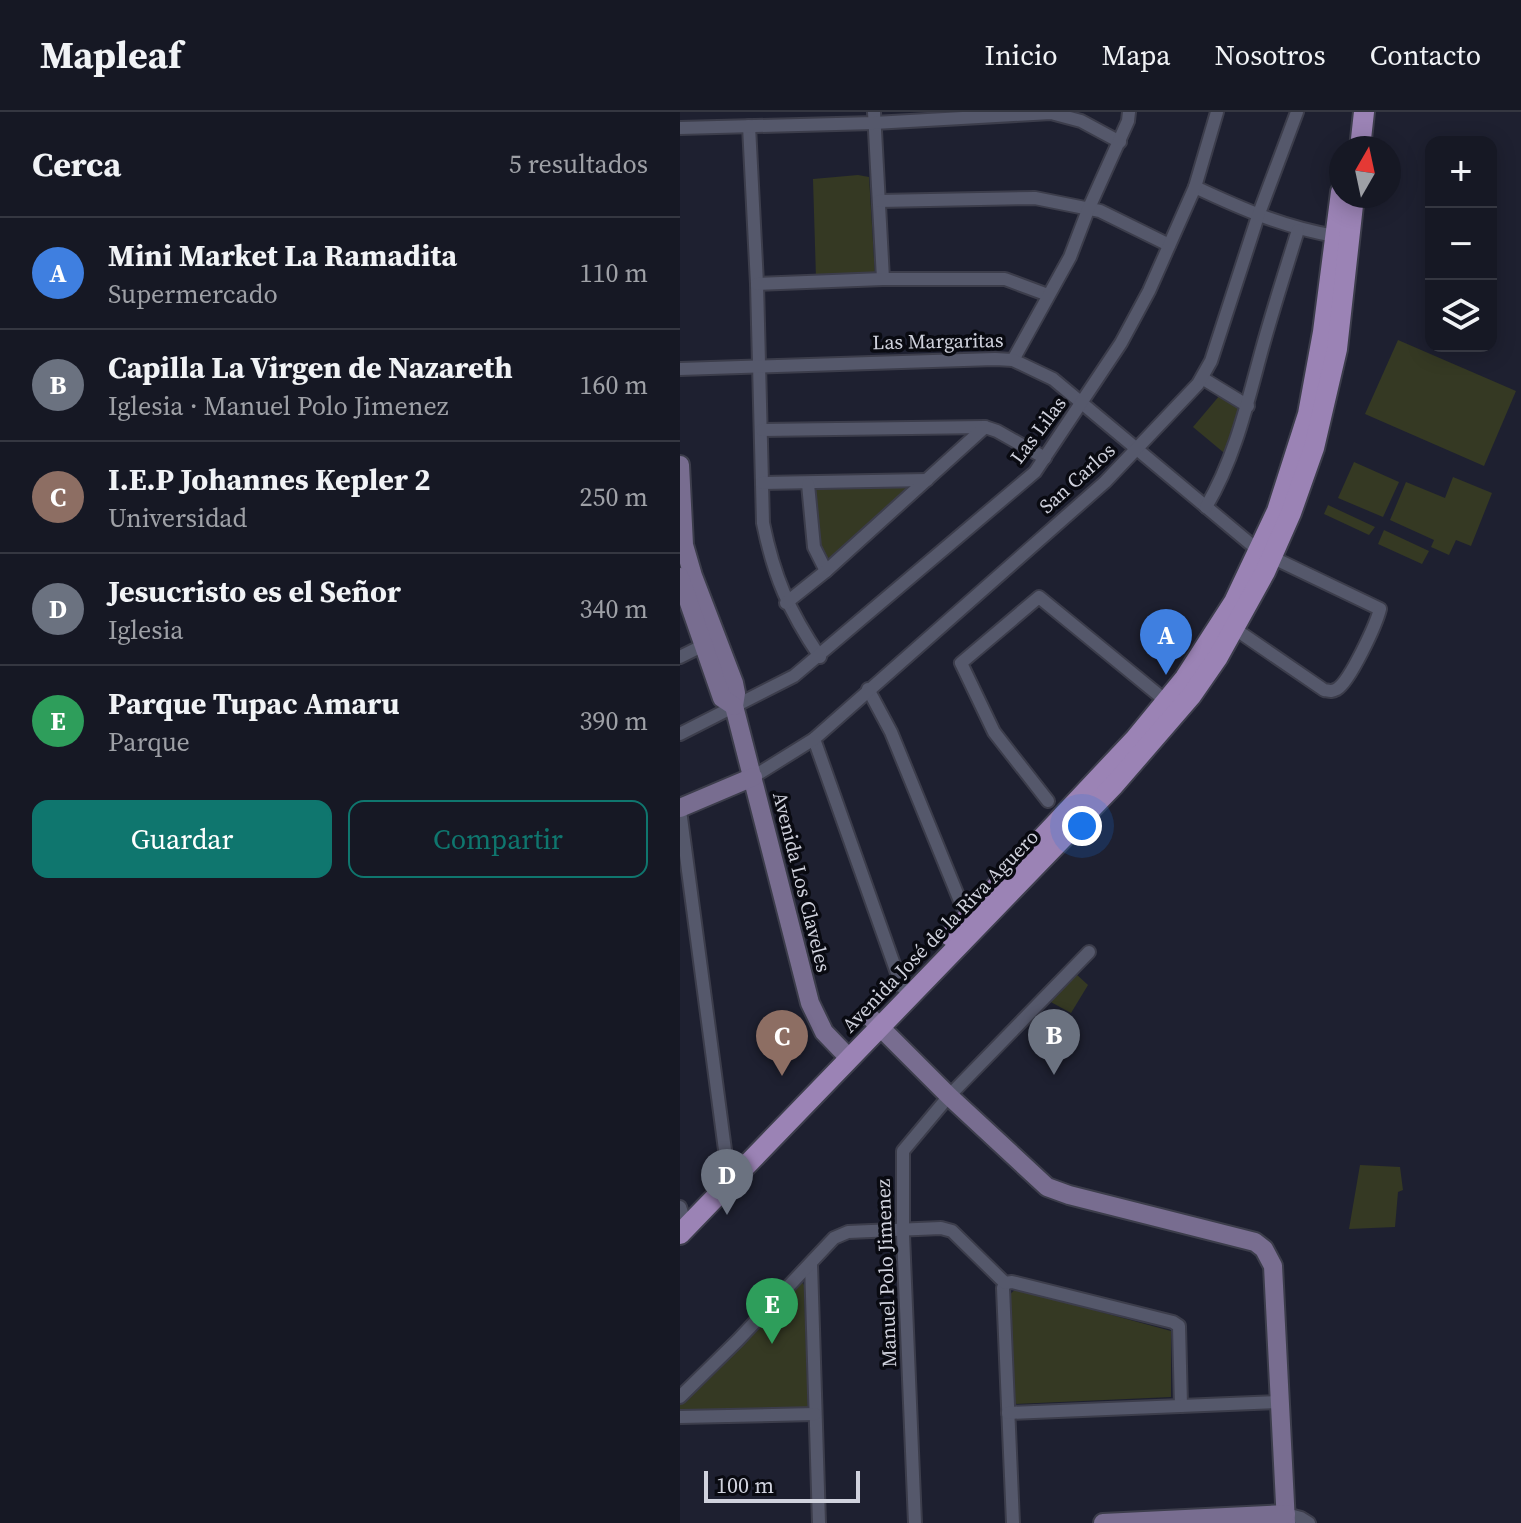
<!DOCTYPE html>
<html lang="es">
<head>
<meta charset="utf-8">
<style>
  :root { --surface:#161824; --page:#232531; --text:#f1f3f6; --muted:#9ea0a6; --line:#353741; --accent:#0f766e }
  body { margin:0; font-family:"Source Serif 4",serif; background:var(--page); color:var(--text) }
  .controls { position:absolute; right:24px; top:24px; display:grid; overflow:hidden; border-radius:16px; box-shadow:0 4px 20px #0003 }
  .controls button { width:72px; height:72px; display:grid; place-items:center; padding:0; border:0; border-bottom:2px solid var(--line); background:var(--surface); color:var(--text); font:40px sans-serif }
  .compass { position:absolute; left:649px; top:24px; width:72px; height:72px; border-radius:50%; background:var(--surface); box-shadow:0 4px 20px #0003; rotate:9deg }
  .scale { position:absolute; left:24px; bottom:20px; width:156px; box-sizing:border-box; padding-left:8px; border:4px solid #d0d2dd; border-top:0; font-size:22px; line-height:28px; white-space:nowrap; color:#d0d2dd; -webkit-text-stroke:6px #090a11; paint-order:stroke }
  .you { position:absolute; left:402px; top:714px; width:28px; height:28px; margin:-20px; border:6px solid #fff; border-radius:50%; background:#1a73e8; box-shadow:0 0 0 12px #1a73e833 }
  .badge { display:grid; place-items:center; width:52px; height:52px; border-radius:50%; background:var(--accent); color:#fff; font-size:26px; font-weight:700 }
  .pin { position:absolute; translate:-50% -66px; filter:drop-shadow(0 2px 4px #0008) }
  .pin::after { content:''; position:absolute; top:42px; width:28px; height:24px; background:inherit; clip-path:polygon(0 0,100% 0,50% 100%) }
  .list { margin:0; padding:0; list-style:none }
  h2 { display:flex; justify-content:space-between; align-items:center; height:104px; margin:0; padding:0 32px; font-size:34px }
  h2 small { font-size:26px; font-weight:400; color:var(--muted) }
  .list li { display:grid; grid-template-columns:52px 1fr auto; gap:24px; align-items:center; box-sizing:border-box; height:112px; padding:0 32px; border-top:2px solid var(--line) }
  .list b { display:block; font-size:30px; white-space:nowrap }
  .list p { margin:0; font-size:26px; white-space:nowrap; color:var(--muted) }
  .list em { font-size:26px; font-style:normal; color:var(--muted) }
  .actions { display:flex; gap:16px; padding:24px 32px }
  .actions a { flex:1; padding:18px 0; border:2px solid var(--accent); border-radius:16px; text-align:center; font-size:28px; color:var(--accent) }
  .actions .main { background:var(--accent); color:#fff }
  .icon { flex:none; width:44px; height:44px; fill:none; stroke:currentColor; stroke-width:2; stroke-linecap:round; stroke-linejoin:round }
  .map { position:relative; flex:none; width:841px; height:1411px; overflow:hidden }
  header { display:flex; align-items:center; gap:48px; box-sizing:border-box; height:112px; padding:0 40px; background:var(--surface); border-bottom:2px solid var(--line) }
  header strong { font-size:38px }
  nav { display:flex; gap:44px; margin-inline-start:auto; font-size:28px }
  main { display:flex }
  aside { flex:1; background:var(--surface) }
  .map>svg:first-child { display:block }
</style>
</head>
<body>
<header>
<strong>Mapleaf</strong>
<nav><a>Inicio</a><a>Mapa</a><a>Nosotros</a><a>Contacto</a></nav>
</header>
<main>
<aside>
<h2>Cerca<small>5 resultados</small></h2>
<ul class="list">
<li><span class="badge" style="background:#3f7fe0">A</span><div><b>Mini Market La Ramadita</b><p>Supermercado</p></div><em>110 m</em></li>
<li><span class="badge" style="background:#6b7280">B</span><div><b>Capilla La Virgen de Nazareth</b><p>Iglesia · Manuel Polo Jimenez</p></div><em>160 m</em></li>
<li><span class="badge" style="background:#8d6e63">C</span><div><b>I.E.P Johannes Kepler 2</b><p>Universidad</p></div><em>250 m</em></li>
<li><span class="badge" style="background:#6b7280">D</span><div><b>Jesucristo es el Señor</b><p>Iglesia</p></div><em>340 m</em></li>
<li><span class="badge" style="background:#2e9e5b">E</span><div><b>Parque Tupac Amaru</b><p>Parque</p></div><em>390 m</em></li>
</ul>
<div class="actions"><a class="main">Guardar</a><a>Compartir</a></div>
</aside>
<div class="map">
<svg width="841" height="1411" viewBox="0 0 841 1411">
  <rect width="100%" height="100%" fill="#1e2030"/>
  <!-- green -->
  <g fill="#353923">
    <path d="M178,63L189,65L195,163L136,166L133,67Z"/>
    <path d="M718,228L836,279L804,354L685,302Z"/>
    <path d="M540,283L561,297L549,345L513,315Z"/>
    <path d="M674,350L719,370L703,405L658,386Z"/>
    <path d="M773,365L812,381L791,434L776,428L769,443L751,435L754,428L710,408L726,370L765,386Z"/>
    <path d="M231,371L232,375L147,449L139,429L133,377L135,373Z"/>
    <path d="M648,393L695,415L689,423L644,402Z"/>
    <path d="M704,418L749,439L742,452L698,432Z"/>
    <path d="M396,862L408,873L391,901L369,889Z"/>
    <path d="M680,1053L720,1055L723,1078L718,1080L715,1115L669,1117Z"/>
    <path d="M121,1169L124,1173L128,1297L0,1301V1291Z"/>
    <path d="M336,1177L491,1219V1285L334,1292L330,1182Z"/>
  </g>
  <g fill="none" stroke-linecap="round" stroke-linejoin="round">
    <!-- street casing -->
    <g stroke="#3c3d4b" stroke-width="16">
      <g id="street">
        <path d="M194,0L203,167"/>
        <path d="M69,14L77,172L83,411C94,465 109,499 140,545"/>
        <path d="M0,16L194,11L371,1L401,9L440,30"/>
        <path d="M515,75C562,97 603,115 655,124"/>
        <path d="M199,89L355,86L420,99L489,133"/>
        <path d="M77,172L203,167H325L368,183"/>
        <path d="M333,248L390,145L408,98L448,9L449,0"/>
        <path d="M0,257L315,247L333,248L373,267L579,439L700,497C696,513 670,569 657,577C651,580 650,579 644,578L555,517"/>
        <path d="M522,266L568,294"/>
        <path d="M82,318L305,315L317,319L365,346"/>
        <path d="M82,371L247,368"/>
        <path d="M128,372L134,435L146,459"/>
        <path d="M526,395C555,346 567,292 582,237C593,197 606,157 618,118"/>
        <path d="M106,491L146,459L305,315"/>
        <path d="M0,545L24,533"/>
        <path d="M188,577L211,620L287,806"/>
        <path d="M0,622L114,564L355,360L441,231L469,179L515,75L537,0"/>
        <path d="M134,627L222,875"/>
        <path d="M73,665L134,627L425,370L518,272L531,249L578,104L617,0"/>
        <path d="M368,689L314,620L281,551L359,485L486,589"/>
        <path d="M0,698L47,1053"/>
        <path d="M0,1095L2,1101"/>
        <path d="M131,1152L139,1411"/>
        <path d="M325,1171L323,1176L333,1411"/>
        <path d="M0,1285L58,1228L154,1126L168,1120L261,1116L272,1119L325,1171L332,1170L493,1210L499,1214L501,1294"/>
        <path d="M328,1301L600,1290"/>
        <path d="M0,1305L135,1302"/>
        <path d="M606,1402L621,1406L629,1411"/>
        <path d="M235,1411L223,1123V1039L269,984L409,840"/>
      </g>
    </g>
    <!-- secondary casing -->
    <g stroke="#3c3d4b" stroke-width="22">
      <g id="secondary">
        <path d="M0,353L4,433L13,464L54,571L56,581L54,594L130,891L144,920L169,946"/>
        <path d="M0,465L42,586L54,594"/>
        <path d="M0,696L73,665"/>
        <path d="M191,906L269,984L367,1075L389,1083L575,1130L584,1137L593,1154L606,1411"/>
        <path d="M423,1411L606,1402"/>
      </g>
    </g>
    <!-- primary casing -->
    <g stroke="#3c3d4b" stroke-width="24">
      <g id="primary">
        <path d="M680,36L684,0"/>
        <path d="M270,824L455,627L505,566L554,490L597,399L628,302L643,220L661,80"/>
        <path d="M0,1122L434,673L511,584L538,545L585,460L611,401L634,336L657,237L674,84"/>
      </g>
    </g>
    <!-- street -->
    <use href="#street" stroke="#55586b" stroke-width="12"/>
    <!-- secondary -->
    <use href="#secondary" stroke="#786d90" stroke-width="18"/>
    <!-- primary -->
    <use href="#primary" stroke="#9b83b5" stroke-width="20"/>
  </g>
  <g text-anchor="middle" stroke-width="7" stroke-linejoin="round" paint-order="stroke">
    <!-- street labels -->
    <g font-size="20" fill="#d0d2dd" stroke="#090a11">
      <text transform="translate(258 229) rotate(-1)" y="7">Las Margaritas</text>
      <text transform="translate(358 318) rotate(-53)" y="7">Las Lilas</text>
      <text transform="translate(397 366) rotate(-42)" y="7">San Carlos</text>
      <text transform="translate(122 770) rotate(76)" y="7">Avenida Los Claveles</text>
      <text transform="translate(260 819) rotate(-46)" y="7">Avenida José de la Riva Aguero</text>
      <text transform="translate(206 1161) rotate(-92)" y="7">Manuel Polo Jimenez</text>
    </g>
  </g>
</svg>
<div class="controls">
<button>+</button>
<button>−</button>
<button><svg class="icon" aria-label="layers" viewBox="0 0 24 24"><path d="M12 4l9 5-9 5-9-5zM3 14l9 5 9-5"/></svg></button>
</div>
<svg class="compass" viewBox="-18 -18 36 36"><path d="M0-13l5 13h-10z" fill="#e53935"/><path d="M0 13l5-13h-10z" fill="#9ea0a6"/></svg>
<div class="scale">100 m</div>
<div class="you"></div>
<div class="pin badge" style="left:486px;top:563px;background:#3f7fe0">A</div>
<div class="pin badge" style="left:374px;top:963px;background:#6b7280">B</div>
<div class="pin badge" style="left:102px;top:964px;background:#8d6e63">C</div>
<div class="pin badge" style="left:47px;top:1103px;background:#6b7280">D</div>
<div class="pin badge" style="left:92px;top:1232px;background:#2e9e5b">E</div>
</div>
</main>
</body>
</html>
